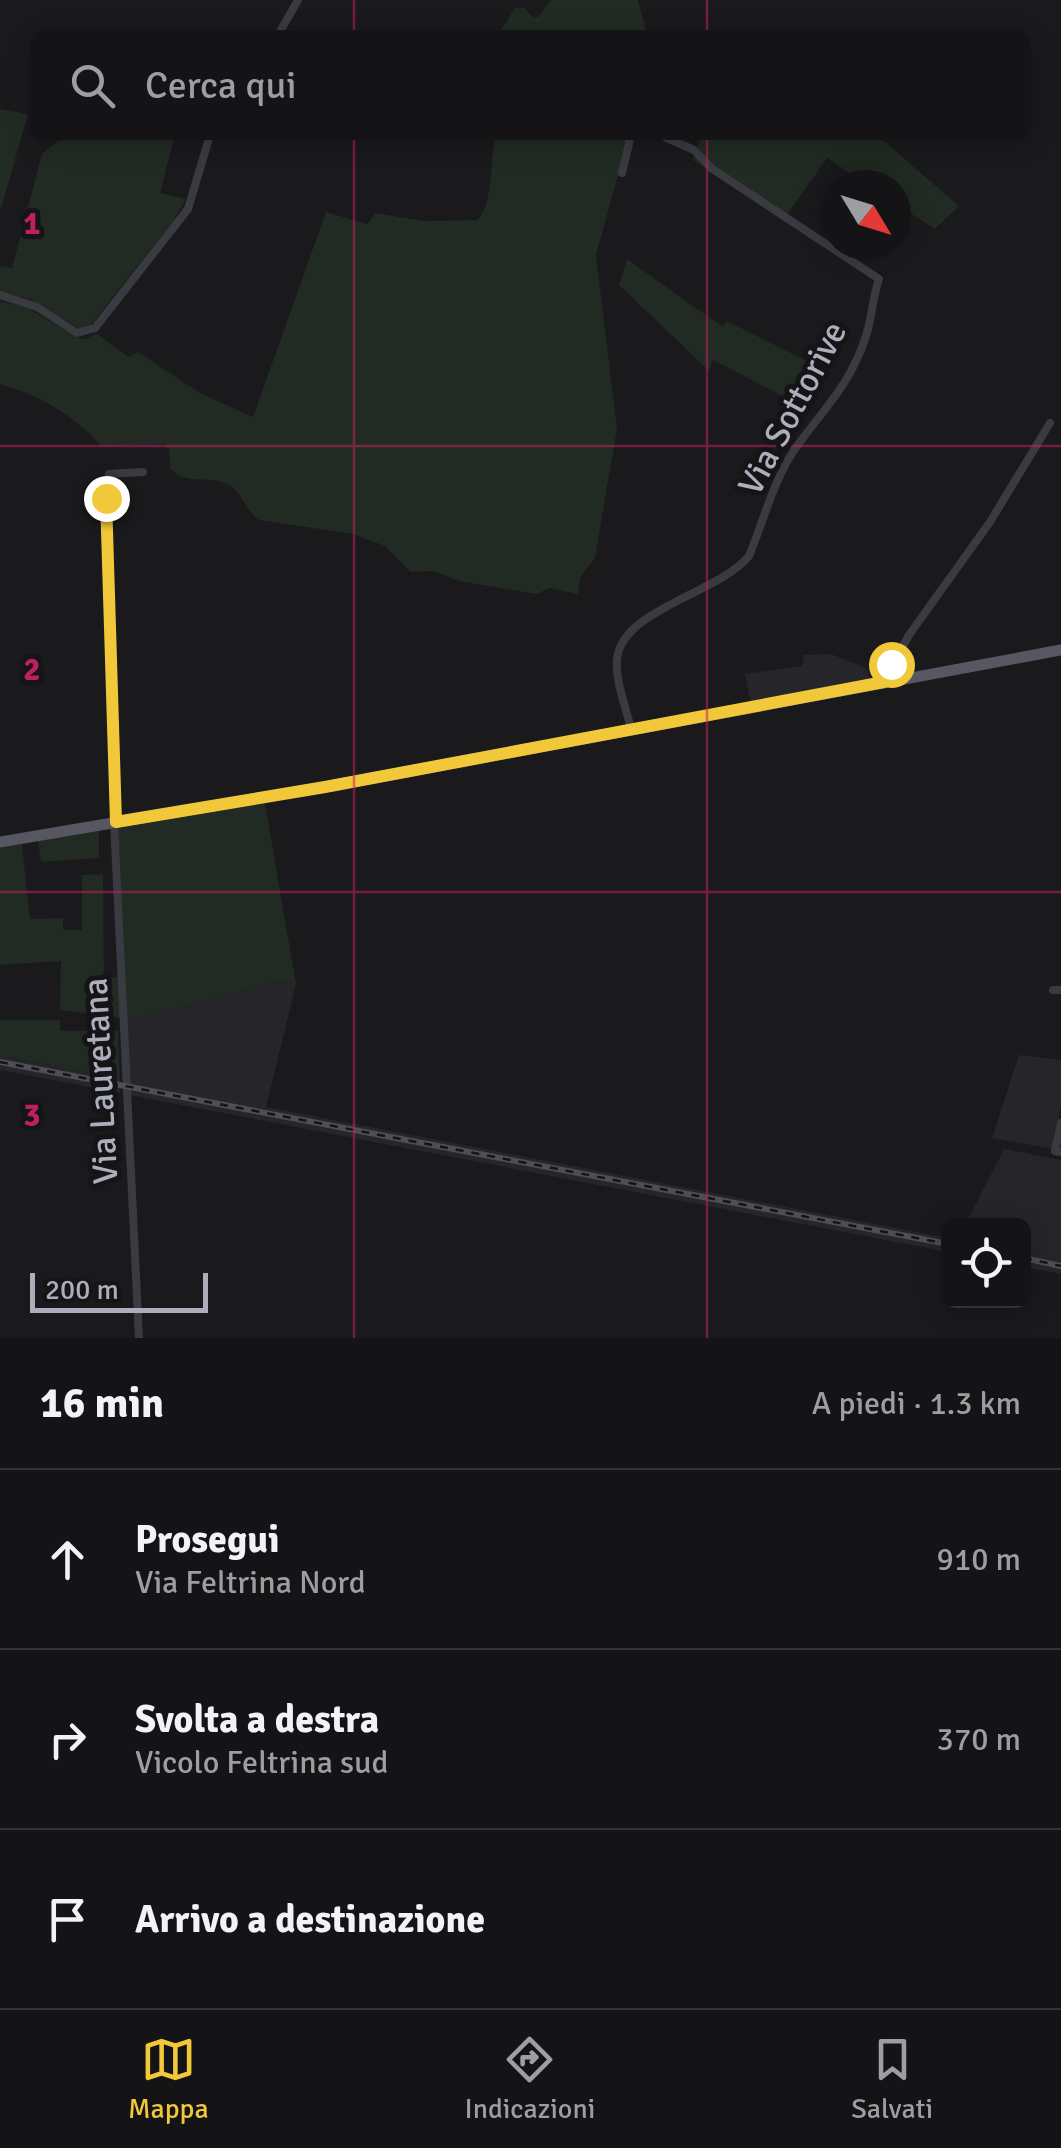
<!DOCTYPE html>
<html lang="it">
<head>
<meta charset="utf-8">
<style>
  :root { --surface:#141315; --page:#1d1c1e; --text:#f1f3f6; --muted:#9d9ea0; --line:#333234; --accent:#f2c83b }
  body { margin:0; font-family:Signika,sans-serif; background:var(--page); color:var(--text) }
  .controls { position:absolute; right:30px; bottom:30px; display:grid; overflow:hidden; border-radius:15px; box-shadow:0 5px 25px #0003 }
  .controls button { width:90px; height:90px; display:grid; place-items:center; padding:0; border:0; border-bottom:2px solid var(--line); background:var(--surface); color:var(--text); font:50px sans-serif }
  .compass { position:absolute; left:821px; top:170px; width:90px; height:90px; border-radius:50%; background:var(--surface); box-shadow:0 5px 25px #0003; rotate:128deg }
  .scale { position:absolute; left:30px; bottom:25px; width:178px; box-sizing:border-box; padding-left:10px; border:5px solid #acafbb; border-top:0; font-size:28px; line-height:35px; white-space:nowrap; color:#acafbb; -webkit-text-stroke:8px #151417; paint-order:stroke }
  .stop { position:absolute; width:30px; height:30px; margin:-22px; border:8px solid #f2c83b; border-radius:50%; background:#fff }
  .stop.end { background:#f2c83b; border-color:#fff; box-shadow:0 2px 10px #0008 }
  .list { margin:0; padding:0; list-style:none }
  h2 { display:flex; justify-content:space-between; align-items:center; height:130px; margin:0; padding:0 40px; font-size:42px }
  h2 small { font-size:32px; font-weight:400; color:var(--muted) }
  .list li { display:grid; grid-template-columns:65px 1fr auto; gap:30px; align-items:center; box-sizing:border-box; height:180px; padding:0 40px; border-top:2px solid var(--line) }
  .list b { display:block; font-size:38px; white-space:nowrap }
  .list p { margin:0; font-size:32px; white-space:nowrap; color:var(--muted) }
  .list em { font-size:32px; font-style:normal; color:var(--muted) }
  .icon { flex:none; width:55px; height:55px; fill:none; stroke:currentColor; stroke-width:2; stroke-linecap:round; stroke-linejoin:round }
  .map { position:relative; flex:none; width:1061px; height:1338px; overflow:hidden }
  .search { position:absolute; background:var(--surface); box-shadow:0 5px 25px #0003; left:30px; right:30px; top:30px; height:110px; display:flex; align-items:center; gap:25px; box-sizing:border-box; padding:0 35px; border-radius:15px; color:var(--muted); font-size:38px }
  .sheet { height:670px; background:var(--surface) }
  nav { display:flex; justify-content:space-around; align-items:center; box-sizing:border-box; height:140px; border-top:2px solid var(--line); background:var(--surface); font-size:28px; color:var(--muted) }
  nav a { display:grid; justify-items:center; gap:5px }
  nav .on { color:var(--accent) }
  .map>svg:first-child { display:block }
</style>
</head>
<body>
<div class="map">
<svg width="1061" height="1338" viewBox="0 0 1061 1338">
  <rect width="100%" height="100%" fill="#1a191c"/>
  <!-- built -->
  <g fill="#262529">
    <path d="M831,654L866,668L872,683L751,704L745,674L802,666L804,655Z"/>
    <path d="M278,982L296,984L266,1107L948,1238V1252L129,1095L127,1022Z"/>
    <path d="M1019,1055L1061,1060V1105L1053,1149L992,1138Z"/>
    <path d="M0,1056L120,1079V1093L0,1070Z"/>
    <path d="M1004,1149L1061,1160V1274L1024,1267V1226L965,1225Z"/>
  </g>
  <!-- green -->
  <g fill="#212a23">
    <path d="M551,0H638L647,35H498L515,8H524L533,17H538Z"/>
    <path d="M0,109L28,114L1,209L0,208Z"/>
    <path d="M94,135H175L160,193L186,199L174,220L90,326L81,330L32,300L0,292V266L12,268L42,154L58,141Z"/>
    <path d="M496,135H629L596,255L617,429L595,558L581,576L578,594L549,588L537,594L459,581L434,571L411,572L385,546L353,534L259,520C245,511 241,489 225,483C205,476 184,485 170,468L169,450L164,444L101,446C76,416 38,395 0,384V301L28,308L78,338L86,339L96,333L129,357L138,352L200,393L253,417L326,212L367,224L376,213L424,221L477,220C493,208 490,157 496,135Z"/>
    <path d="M702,135H835L841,138L844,135H877L959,206L935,229L896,204V185H868L827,158L784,219L693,160Z"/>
    <path d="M627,259L723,327L727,321L827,371L807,409L713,360L709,371L619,285Z"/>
    <path d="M265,803L296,984L278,982L127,1022L118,828Z"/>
    <path d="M99,828V858L41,862L38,840Z"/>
    <path d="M22,844L30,919L63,918V930H82V875L103,874L104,976L120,978L123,1018L60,1010L61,961L0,965V848Z"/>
    <path d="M0,1020H60V1031H118L120,1079L0,1056Z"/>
  </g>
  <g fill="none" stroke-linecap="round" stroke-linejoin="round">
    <!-- minor -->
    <g stroke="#3a3b41" stroke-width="8">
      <path d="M278,35L298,0"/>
      <path d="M622,173L631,135"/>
      <path d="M0,295L37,307L77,333L95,328L188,209L210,135"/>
      <path d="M884,682L909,635L990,522L1050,423"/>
      <path d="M631,729C626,707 615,681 617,659C621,610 719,593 749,556C763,522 774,479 795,449C821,412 850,385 865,339C872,320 872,299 879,279L711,168L694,150L660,135"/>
      <path d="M114,822L139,1338"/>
      <path d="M116,822L106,498L109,474L143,472"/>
      <path d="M1053,990H1061"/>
      <path d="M1061,1123L1055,1151L1061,1152"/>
    </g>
    <!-- primary -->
    <path stroke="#565760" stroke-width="11" d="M0,842L325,787L1061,650"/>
    <!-- rail casing -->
    <g stroke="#4d4e56" stroke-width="6">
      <g id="rail">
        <path d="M0,1062L948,1244"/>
        <path d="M1024,1258L1061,1266"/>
      </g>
    </g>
    <!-- rail -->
    <use href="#rail" stroke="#151417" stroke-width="2.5" stroke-dasharray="8" stroke-linecap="butt"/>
  </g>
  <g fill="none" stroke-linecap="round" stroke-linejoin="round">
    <!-- route -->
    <path stroke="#f2c83b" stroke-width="12" d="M106,498L116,822L325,787L884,682L891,664"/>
  </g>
  <!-- grid -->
  <path fill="none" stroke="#c12060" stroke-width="2.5" stroke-opacity="0.55" d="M354,0V35M707,0V35M354,135V1338M707,135V1338M0,446H1061M0,892H1061"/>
  <g text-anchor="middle" stroke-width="10" stroke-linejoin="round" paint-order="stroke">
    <!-- street labels -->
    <g font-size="35" fill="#acafbb" stroke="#151417">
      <text transform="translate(792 408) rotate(-62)" y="12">Via Sottorive</text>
      <text transform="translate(100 1081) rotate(-93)" y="12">Via Lauretana</text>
    </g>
  </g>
  <g font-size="32" text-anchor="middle" font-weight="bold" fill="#c12060" stroke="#151417" stroke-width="10" stroke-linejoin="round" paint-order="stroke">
    <text x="32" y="234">1</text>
    <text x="32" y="680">2</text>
    <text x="32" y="1126">3</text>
  </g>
</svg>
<div class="controls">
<button><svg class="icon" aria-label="locate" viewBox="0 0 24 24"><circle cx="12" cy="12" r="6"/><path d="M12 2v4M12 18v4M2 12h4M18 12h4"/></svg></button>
</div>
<svg class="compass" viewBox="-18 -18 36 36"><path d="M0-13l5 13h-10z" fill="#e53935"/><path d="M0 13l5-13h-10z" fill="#9d9ea0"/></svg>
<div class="scale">200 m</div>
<div class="stop" style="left:891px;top:664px"></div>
<div class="stop end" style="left:106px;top:498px"></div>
<div class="search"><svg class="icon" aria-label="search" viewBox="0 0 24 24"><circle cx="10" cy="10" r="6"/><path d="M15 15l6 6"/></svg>Cerca qui</div>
</div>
<section class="sheet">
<h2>16 min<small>A piedi · 1.3 km</small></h2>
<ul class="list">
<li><svg class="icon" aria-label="ahead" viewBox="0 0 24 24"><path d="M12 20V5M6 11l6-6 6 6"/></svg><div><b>Prosegui</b><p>Via Feltrina Nord</p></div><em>910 m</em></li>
<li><svg class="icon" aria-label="right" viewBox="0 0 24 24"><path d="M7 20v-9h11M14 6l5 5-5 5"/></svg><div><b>Svolta a destra</b><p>Vicolo Feltrina sud</p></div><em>370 m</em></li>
<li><svg class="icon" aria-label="arrive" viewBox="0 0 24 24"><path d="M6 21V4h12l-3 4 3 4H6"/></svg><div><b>Arrivo a destinazione</b></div></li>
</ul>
</section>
<nav>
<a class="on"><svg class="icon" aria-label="map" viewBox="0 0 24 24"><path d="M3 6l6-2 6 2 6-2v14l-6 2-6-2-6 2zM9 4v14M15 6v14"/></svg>Mappa</a>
<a><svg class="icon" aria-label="directions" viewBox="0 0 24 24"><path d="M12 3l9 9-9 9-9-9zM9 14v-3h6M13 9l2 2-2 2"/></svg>Indicazioni</a>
<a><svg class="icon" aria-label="saved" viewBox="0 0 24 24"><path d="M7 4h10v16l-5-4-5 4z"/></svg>Salvati</a>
</nav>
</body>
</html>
